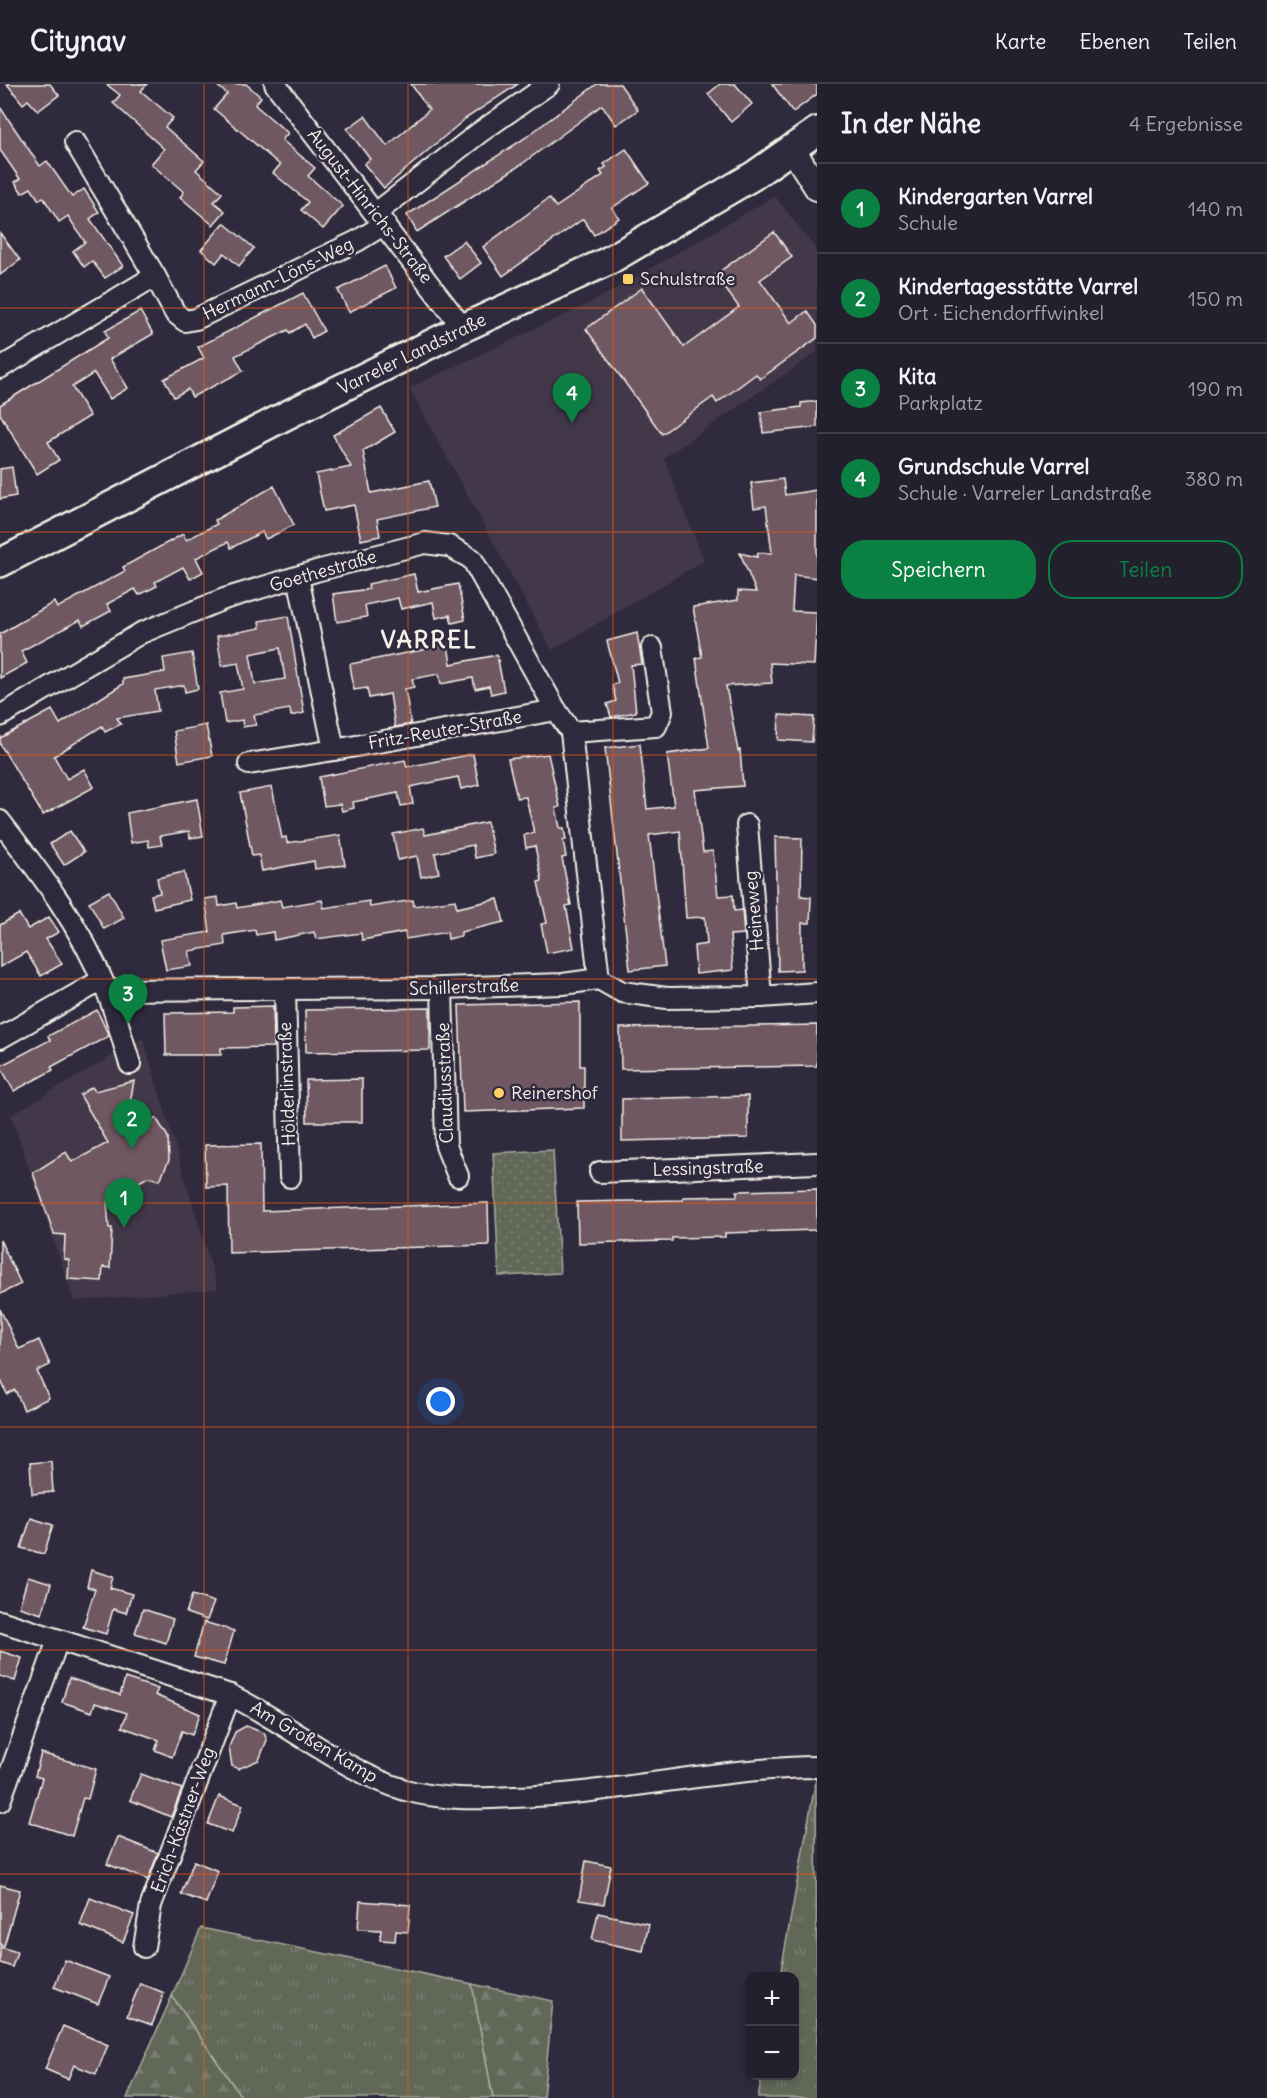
<!DOCTYPE html>
<html lang="de">
<head>
<meta charset="utf-8">
<style>
  :root { --surface:#23202e; --page:#2f2d3a; --text:#f1f3f6; --muted:#a3a3aa; --line:#403e4a; --accent:#0b8043 }
  body { margin:0; font-family:Delius,sans-serif; background:var(--page); color:var(--text) }
  .controls { position:absolute; right:18px; bottom:18px; display:grid; overflow:hidden; border-radius:12px; box-shadow:0 3px 9px #0003 }
  .controls button { width:54px; height:54px; display:grid; place-items:center; padding:0; border:0; border-bottom:2px solid var(--line); background:var(--surface); color:var(--text); font:30px sans-serif }
  .you { position:absolute; left:441px; top:1318px; width:21px; height:21px; margin:-15px; border:4px solid #fff; border-radius:50%; background:#1a73e8; box-shadow:0 0 0 9px #1a73e833 }
  .badge { display:grid; place-items:center; width:39px; height:39px; border-radius:50%; background:var(--accent); color:#fff; font-size:20px; font-weight:700 }
  .pin { position:absolute; translate:-50% -50px; filter:drop-shadow(0 2px 3px #0008) }
  .pin::after { content:''; position:absolute; top:32px; width:21px; height:18px; background:inherit; clip-path:polygon(0 0,100% 0,50% 100%) }
  .list { margin:0; padding:0; list-style:none }
  h2 { display:flex; justify-content:space-between; align-items:center; height:78px; margin:0; padding:0 24px; font-size:26px }
  h2 small { font-size:20px; font-weight:400; color:var(--muted) }
  .list li { display:grid; grid-template-columns:39px 1fr auto; gap:18px; align-items:center; box-sizing:border-box; height:90px; padding:0 24px; border-top:2px solid var(--line) }
  .list b { display:block; font-size:22px; white-space:nowrap }
  .list p { margin:0; font-size:20px; white-space:nowrap; color:var(--muted) }
  .list em { font-size:20px; font-style:normal; color:var(--muted) }
  .actions { display:flex; gap:12px; padding:18px 24px }
  .actions a { flex:1; padding:14px 0; border:2px solid var(--accent); border-radius:24px; text-align:center; font-size:21px; color:var(--accent) }
  .actions .main { background:var(--accent); color:#fff }
  .map { position:relative; flex:none; width:817px; height:2014px; overflow:hidden }
  header { display:flex; align-items:center; gap:36px; box-sizing:border-box; height:84px; padding:0 30px; background:var(--surface); border-bottom:2px solid var(--line) }
  header strong { font-size:28px }
  nav { display:flex; gap:33px; margin-inline-start:auto; font-size:21px }
  main { display:flex }
  aside { flex:1; background:var(--surface) }
  .map>svg:first-child { display:block }
</style>
</head>
<body>
<header>
<strong>Citynav</strong>
<nav><a>Karte</a><a>Ebenen</a><a>Teilen</a></nav>
</header>
<main>
<div class="map">
<svg width="817" height="2014" viewBox="0 0 817 2014">
  <defs>
    <pattern id="grass-tufts" width="24" height="20" patternUnits="userSpaceOnUse" patternTransform="scale(1.5)"><rect width="24" height="20" fill="#626759"/><path d="M3 7l-1-3M5 7V3M7 7l1-3M15 17l-1-3M17 17v-4M19 17l1-3" fill="none" stroke="#797d71"/></pattern>
    <pattern id="forest-firs" width="22" height="20" patternUnits="userSpaceOnUse" patternTransform="scale(1.5)"><rect width="22" height="20" fill="#626759"/><path d="M5 1l3.5 6h-7zM16 11l3.5 6h-7z" fill="#797d71"/></pattern>
    <pattern id="park-dots" width="8" height="8" patternUnits="userSpaceOnUse" patternTransform="scale(1.5)"><rect width="8" height="8" fill="#626759"/><path d="M2 2h.1M6 6h.1" fill="none" stroke="#797d71" stroke-width="1.8" stroke-linecap="round"/></pattern>
  </defs>
  <rect width="100%" height="100%" fill="#2f2a3d"/>
  <filter id="ink" filterUnits="userSpaceOnUse"><feTurbulence type="fractalNoise" baseFrequency=".0167" numOctaves="2"/><feDisplacementMap in="SourceGraphic" scale="12" xChannelSelector="R" yChannelSelector="G"/><feConvolveMatrix kernelMatrix="1 2 1 2 8 2 1 2 1" color-interpolation-filters="sRGB"/></filter>
  <g filter="url(#ink)">
    <!-- built -->
    <g fill="#423848">
      <path d="M775,112L817,167V268L664,374L704,477L552,566L409,304L596,216Z"/>
      <path d="M143,954L218,1205L74,1217L11,1031Z"/>
    </g>
    <!-- grass -->
    <g fill="url(#grass-tufts)" stroke="#abaca0" stroke-width="1.5">
      <path d="M816,1695L817,2014H758L762,1992H794V1892H780Z"/>
      <path d="M201,1844L472,1900L493,2014H242L172,1912Z"/>
    </g>
    <!-- forest -->
    <g fill="url(#forest-firs)" stroke="#abaca0" stroke-width="1.5">
      <path d="M472,1900L553,1917L543,2014H493Z"/>
      <path d="M172,1912L242,2014H127Z"/>
    </g>
    <!-- park -->
    <path fill="url(#park-dots)" stroke="#abaca0" stroke-width="1.5" d="M553,1066L560,1189L499,1192L493,1069Z"/>
    <!-- building -->
    <g fill="#705862" stroke="#f4f1e8" stroke-width="1.5" fill-rule="evenodd">
      <path d="M7,0H50L59,11L38,27L28,16L23,20Z"/>
      <path d="M106,0H147L141,7L173,34L165,43L204,77L196,86L222,109L214,118L225,127L213,141L180,113L184,108L151,80L164,65L113,19L120,11Z"/>
      <path d="M215,0H246L261,13L255,21L288,49L282,56L315,84L308,92L343,122L323,145L301,126L308,118L273,89L280,81L214,25L227,10Z"/>
      <path d="M411,0H518L465,35L384,104L364,80L370,75L347,45L365,32L387,62L429,26Z"/>
      <path d="M597,0H620L638,26L616,41L602,21L522,80L417,148L407,131L525,54Z"/>
      <path d="M720,0H735L752,20L731,38L708,10Z"/>
      <path d="M772,0H817V10L793,28Z"/>
      <path d="M0,23L40,82L47,77L72,113L84,105L99,128L90,135L123,182L105,194L92,177L84,183L73,167L85,158L68,132L59,138L43,113L39,116L31,104L22,109L15,98L20,95L0,66Z"/>
      <path d="M626,65L649,99L612,124L619,134L594,151L583,135L503,192L483,163L549,114L556,123L603,91L600,87L606,83L604,80Z"/>
      <path d="M224,139L254,164L239,182L224,169L216,179L201,166Z"/>
      <path d="M774,148L792,173L760,196L791,239L807,227L817,241V254L760,295L756,290L717,319L713,313L662,350L586,245L642,204L684,263L739,223L715,191Z"/>
      <path d="M0,149L20,176L0,191Z"/>
      <path d="M464,157L481,179L460,195L443,172Z"/>
      <path d="M385,182L396,204L349,228L338,206Z"/>
      <path d="M303,209L324,247L312,254L305,240L290,249L288,246L235,272L243,287L192,313L188,305L174,313L164,295L204,274L198,263Z"/>
      <path d="M140,227L153,250L110,275L128,304L110,315L94,289L72,303L90,332L48,358L59,376L37,390L0,330V321L108,254L105,247Z"/>
      <path d="M817,317V343L763,349L761,328L801,323V319Z"/>
      <path d="M381,324L395,348L363,367L371,409L429,397L435,423L377,435L380,452L361,456L354,421L324,427L316,390L351,383L333,351Z"/>
      <path d="M12,383L16,412L0,415V385Z"/>
      <path d="M783,395L785,411L817,406V494L794,491L792,527L817,528L814,581L770,579L772,599L726,602L738,667L740,666L743,702L695,706L703,768L713,767L718,812L733,811L734,827L742,826L744,850L730,851L733,886L696,890L694,862L707,860L705,833L686,834L680,747L649,751L665,882L630,886L605,664L640,660L647,725L674,722L667,670L709,664L696,574L702,573L693,523L738,516V507L756,508L740,469L757,473L758,469H772L766,422L754,424L751,399Z"/>
      <path d="M274,402L294,441L266,455L262,448L231,464L228,458L196,474L203,488L190,495L183,483L155,498L157,502L139,511L135,505L107,520L111,527L83,542L80,536L21,567L27,579L0,594V550L54,518L57,524L125,487L123,483L183,450L186,456L217,440L215,436Z"/>
      <path d="M414,490L418,508L458,500L465,536L452,539L450,531L436,534L433,518L401,525L398,514L365,521L367,533L337,538L333,510L369,505L368,500Z"/>
      <path d="M288,532L304,629L291,632L290,625L254,631L256,641L243,643L242,636L225,639L220,609L243,605L238,579L222,582L217,552L260,544L259,537ZM280,564L285,595L255,600L250,570Z"/>
      <path d="M637,549L642,580L631,581L636,628L611,633L607,620L616,617L612,601L618,599L607,557Z"/>
      <path d="M448,561L451,580L497,571L504,607L491,610L489,602L475,605L473,594L441,600L439,590L412,595L414,603L405,605L411,640L395,643L390,610L369,614L367,604L354,606L350,580Z"/>
      <path d="M192,569L198,605L185,608L184,601L155,606L158,627L117,634L121,640L105,648L102,642L54,672L67,695L84,685L94,703L43,731L0,660V654L52,626L60,640L123,600V595L165,588L163,574Z"/>
      <path d="M779,631L814,633L812,658L778,656Z"/>
      <path d="M206,641L212,672L179,678L174,647Z"/>
      <path d="M473,670L479,701L461,705L458,693L410,703L413,720L401,722L398,709L353,718L354,724L342,727L340,720L324,722L319,693L405,676L407,683Z"/>
      <path d="M548,670L560,723L556,724L560,744H564L566,756H563L566,773L562,774L571,821L566,822L574,864L547,869L541,840L547,839L538,798L542,797L535,762L526,764L524,751L534,749L526,713L517,714L508,675Z"/>
      <path d="M272,703L282,754L286,753L287,759L340,751L345,781L315,785L314,777L262,787L259,771L252,772L240,709Z"/>
      <path d="M197,715L203,752L190,754L189,747L160,752L162,761L149,763L148,756L131,759L127,729Z"/>
      <path d="M487,738L494,770L475,774L473,761L435,769L439,789L421,793L417,772L398,776L393,750L423,744L425,751Z"/>
      <path d="M70,747L84,768L64,781L50,760Z"/>
      <path d="M775,753L802,754L801,812L811,813L810,839H802V886L778,887Z"/>
      <path d="M184,788L190,816L154,824L151,811L160,809L157,794Z"/>
      <path d="M109,807L124,834L104,845L89,818Z"/>
      <path d="M218,813L219,822L236,819L237,824L280,816L282,823L322,816L324,824L369,817L370,823L413,816L414,822L455,816L457,824L498,815L504,838L461,848V852L448,855L447,848L406,855L405,848L362,856L361,849L316,855L314,848L274,856L273,848L256,851L255,846L224,851L225,861L189,867L192,882L166,886L160,856L210,848L205,815Z"/>
      <path d="M19,830L28,845L49,833L59,848L46,855L62,880L41,892L26,868L0,883V841Z"/>
      <path d="M580,918V982H584V1024L463,1028L459,921Z"/>
      <path d="M273,922L274,963L221,964V971H166L165,929L233,928V923Z"/>
      <path d="M430,924V966L306,968L305,926Z"/>
      <path d="M97,926L109,952L51,983L53,986L14,1007L0,982L50,956L48,952Z"/>
      <path d="M817,941V982L621,985L620,944Z"/>
      <path d="M362,995V1038H307L306,996Z"/>
      <path d="M134,997L124,1051L156,1034L168,1053L169,1076L160,1096L148,1093L128,1104V1118H107L109,1144H112L110,1184L103,1183L102,1197L68,1195L69,1176L64,1175L65,1151L54,1150L33,1089L66,1068L72,1078L108,1059L80,1011L92,1003L95,1007Z"/>
      <path d="M748,1012V1054L622,1057V1015Z"/>
      <path d="M261,1060L262,1127L488,1119L489,1161L229,1169L228,1102L206,1103L205,1061Z"/>
      <path d="M817,1105V1146L725,1149V1153L672,1154V1157L578,1159L577,1118L683,1116V1113L737,1112V1107Z"/>
      <path d="M0,1156L21,1200L0,1210Z"/>
      <path d="M0,1225L19,1265L39,1256L50,1281L37,1287L49,1314L24,1326L15,1306L7,1310L0,1294Z"/>
      <path d="M51,1377L53,1408L32,1410L30,1379Z"/>
      <path d="M31,1434L53,1441L44,1470L21,1464Z"/>
      <path d="M91,1486L113,1493L110,1504L132,1510L126,1529L113,1525L106,1550L83,1543L95,1505L87,1503Z"/>
      <path d="M28,1493L51,1500L42,1530L19,1523Z"/>
      <path d="M192,1511L214,1518L207,1536L186,1529Z"/>
      <path d="M143,1525L173,1535L166,1559L135,1549Z"/>
      <path d="M204,1538L234,1547L224,1581L194,1573Z"/>
      <path d="M0,1567L22,1574L15,1597L0,1592Z"/>
      <path d="M69,1594L120,1611L125,1594L158,1605L155,1611L200,1630L192,1651L182,1647L172,1673L155,1666L159,1656L122,1643L127,1629L95,1619L92,1628L62,1618Z"/>
      <path d="M246,1642L264,1649L267,1656L259,1676L238,1685L232,1682L229,1663L235,1648Z"/>
      <path d="M41,1669L96,1685L88,1715L83,1714L72,1752L29,1738L42,1694L35,1692Z"/>
      <path d="M141,1690L182,1705L171,1733L130,1716Z"/>
      <path d="M219,1712L243,1721L232,1749L208,1740Z"/>
      <path d="M118,1753L158,1769L148,1796L107,1780Z"/>
      <path d="M194,1777L218,1787L206,1819L181,1810Z"/>
      <path d="M586,1777L611,1782L604,1820L579,1816Z"/>
      <path d="M0,1801L20,1806L4,1862L0,1861Z"/>
      <path d="M90,1814L134,1831L123,1858L80,1841Z"/>
      <path d="M360,1817L410,1821L408,1848L396,1847L395,1857L380,1856L381,1846L358,1845Z"/>
      <path d="M598,1829L649,1840L643,1867L592,1856Z"/>
      <path d="M0,1863L17,1868L12,1883L0,1879Z"/>
      <path d="M65,1876L109,1893L98,1920L54,1903Z"/>
      <path d="M140,1899L164,1909L152,1941L127,1932Z"/>
      <path d="M63,1942L108,1961L96,1990L74,1981L68,1995L45,1985Z"/>
    </g>
    <g fill="none" stroke-linecap="round" stroke-linejoin="round">
      <!-- minor casing -->
      <g stroke="#f4f1e8" stroke-width="24">
        <g id="minor">
          <path d="M275,0L463,244"/>
          <path d="M75,58L155,192"/>
          <path d="M376,129L479,49L549,0"/>
          <path d="M0,284L155,192L175,229L185,237L196,235L357,157L385,140"/>
          <path d="M298,493L334,666L556,626"/>
          <path d="M0,632L141,549L224,515L316,487L425,459L449,462L472,475L556,626L571,648"/>
          <path d="M249,680L334,666"/>
          <path d="M0,737C41,790 81,842 106,905C116,929 122,955 130,980"/>
          <path d="M747,741L761,913"/>
          <path d="M599,895L571,648L656,642L662,628L652,564"/>
          <path d="M442,904L446,1062L458,1092"/>
          <path d="M107,906L442,904L563,900L599,895L622,908L667,914L761,913L817,909"/>
          <path d="M285,907L290,1093"/>
          <path d="M0,954L102,896"/>
          <path d="M600,1088L817,1079"/>
          <path d="M0,1537L230,1611C288,1639 343,1687 405,1706C441,1716 477,1715 514,1713C615,1710 715,1684 817,1683"/>
          <path d="M0,1717L58,1556"/>
          <path d="M144,1863L151,1821L230,1611"/>
        </g>
      </g>
      <!-- tertiary casing -->
      <g stroke="#f4f1e8" stroke-width="28">
        <path id="tertiary" d="M793,66L817,104"/>
      </g>
      <!-- secondary casing -->
      <g stroke="#f4f1e8" stroke-width="32">
        <path id="secondary" d="M0,479L287,331L463,244L608,177L753,92L817,47"/>
      </g>
      <!-- minor -->
      <use href="#minor" stroke="#2f2a3d" stroke-width="20"/>
      <!-- tertiary -->
      <use href="#tertiary" stroke="#2f2a3d" stroke-width="24"/>
      <!-- secondary -->
      <use href="#secondary" stroke="#2f2a3d" stroke-width="27"/>
    </g>
  </g>
  <!-- grid -->
  <path fill="none" stroke="#e8590c" stroke-width="1.5" stroke-opacity="0.55" d="M204,0V2014M408,0V2014M613,0V2014M0,224H817M0,448H817M0,671H817M0,895H817M0,1119H817M0,1343H817M0,1566H817M0,1790H817"/>
  <!-- markers -->
  <g fill="#ffd166" stroke="#2f2a3d" stroke-width="2">
    <rect x="622" y="189" width="12" height="12" rx="3"/>
    <circle cx="499" cy="1009" r="6"/>
  </g>
  <g text-anchor="middle" stroke-width="5" stroke-linejoin="round" paint-order="stroke">
    <!-- street labels -->
    <g font-size="18" fill="#f4f1e8" stroke="#2f2a3d">
      <text transform="translate(370 122) rotate(52)" y="6">August-Hinrichs-Straße</text>
      <text transform="translate(278 195) rotate(-26)" y="6">Hermann-Löns-Weg</text>
      <text transform="translate(412 270) rotate(-26)" y="6">Varreler Landstraße</text>
      <text transform="translate(323 487) rotate(-16)" y="6">Goethestraße</text>
      <text transform="translate(445 646) rotate(-10)" y="6">Fritz-Reuter-Straße</text>
      <text transform="translate(754 827) rotate(-95)" y="6">Heineweg</text>
      <text transform="translate(464 903) rotate(-2)" y="6">Schillerstraße</text>
      <text transform="translate(445 999) rotate(-92)" y="6">Claudiusstraße</text>
      <text transform="translate(287 1000) rotate(-92)" y="6">Hölderlinstraße</text>
      <text transform="translate(708 1084) rotate(-2)" y="6">Lessingstraße</text>
      <text transform="translate(314 1658) rotate(30)" y="6">Am Großen Kamp</text>
      <text transform="translate(183 1736) rotate(-70)" y="6">Erich-Kästner-Weg</text>
    </g>
    <!-- poi labels -->
    <g font-size="18" fill="#f4f1e8" stroke="#2f2a3d" text-anchor="start">
      <text x="640" y="201">Schulstraße</text>
      <text x="511" y="1015">Reinershof</text>
    </g>
    <!-- district labels -->
    <g font-size="24" font-weight="bold" letter-spacing="1.5" fill="#f4f1e8" stroke="#2f2a3d">
      <text x="429" y="564">VARREL</text>
    </g>
  </g>
</svg>
<div class="controls">
<button>+</button>
<button>−</button>
</div>
<div class="you"></div>
<div class="pin badge" style="left:124px;top:1144px">1</div>
<div class="pin badge" style="left:132px;top:1065px">2</div>
<div class="pin badge" style="left:128px;top:940px">3</div>
<div class="pin badge" style="left:572px;top:339px">4</div>
</div>
<aside>
<h2>In der Nähe<small>4 Ergebnisse</small></h2>
<ul class="list">
<li><span class="badge">1</span><div><b>Kindergarten Varrel</b><p>Schule</p></div><em>140 m</em></li>
<li><span class="badge">2</span><div><b>Kindertagesstätte Varrel</b><p>Ort · Eichendorffwinkel</p></div><em>150 m</em></li>
<li><span class="badge">3</span><div><b>Kita</b><p>Parkplatz</p></div><em>190 m</em></li>
<li><span class="badge">4</span><div><b>Grundschule Varrel</b><p>Schule · Varreler Landstraße</p></div><em>380 m</em></li>
</ul>
<div class="actions"><a class="main">Speichern</a><a>Teilen</a></div>
</aside>
</main>
</body>
</html>
